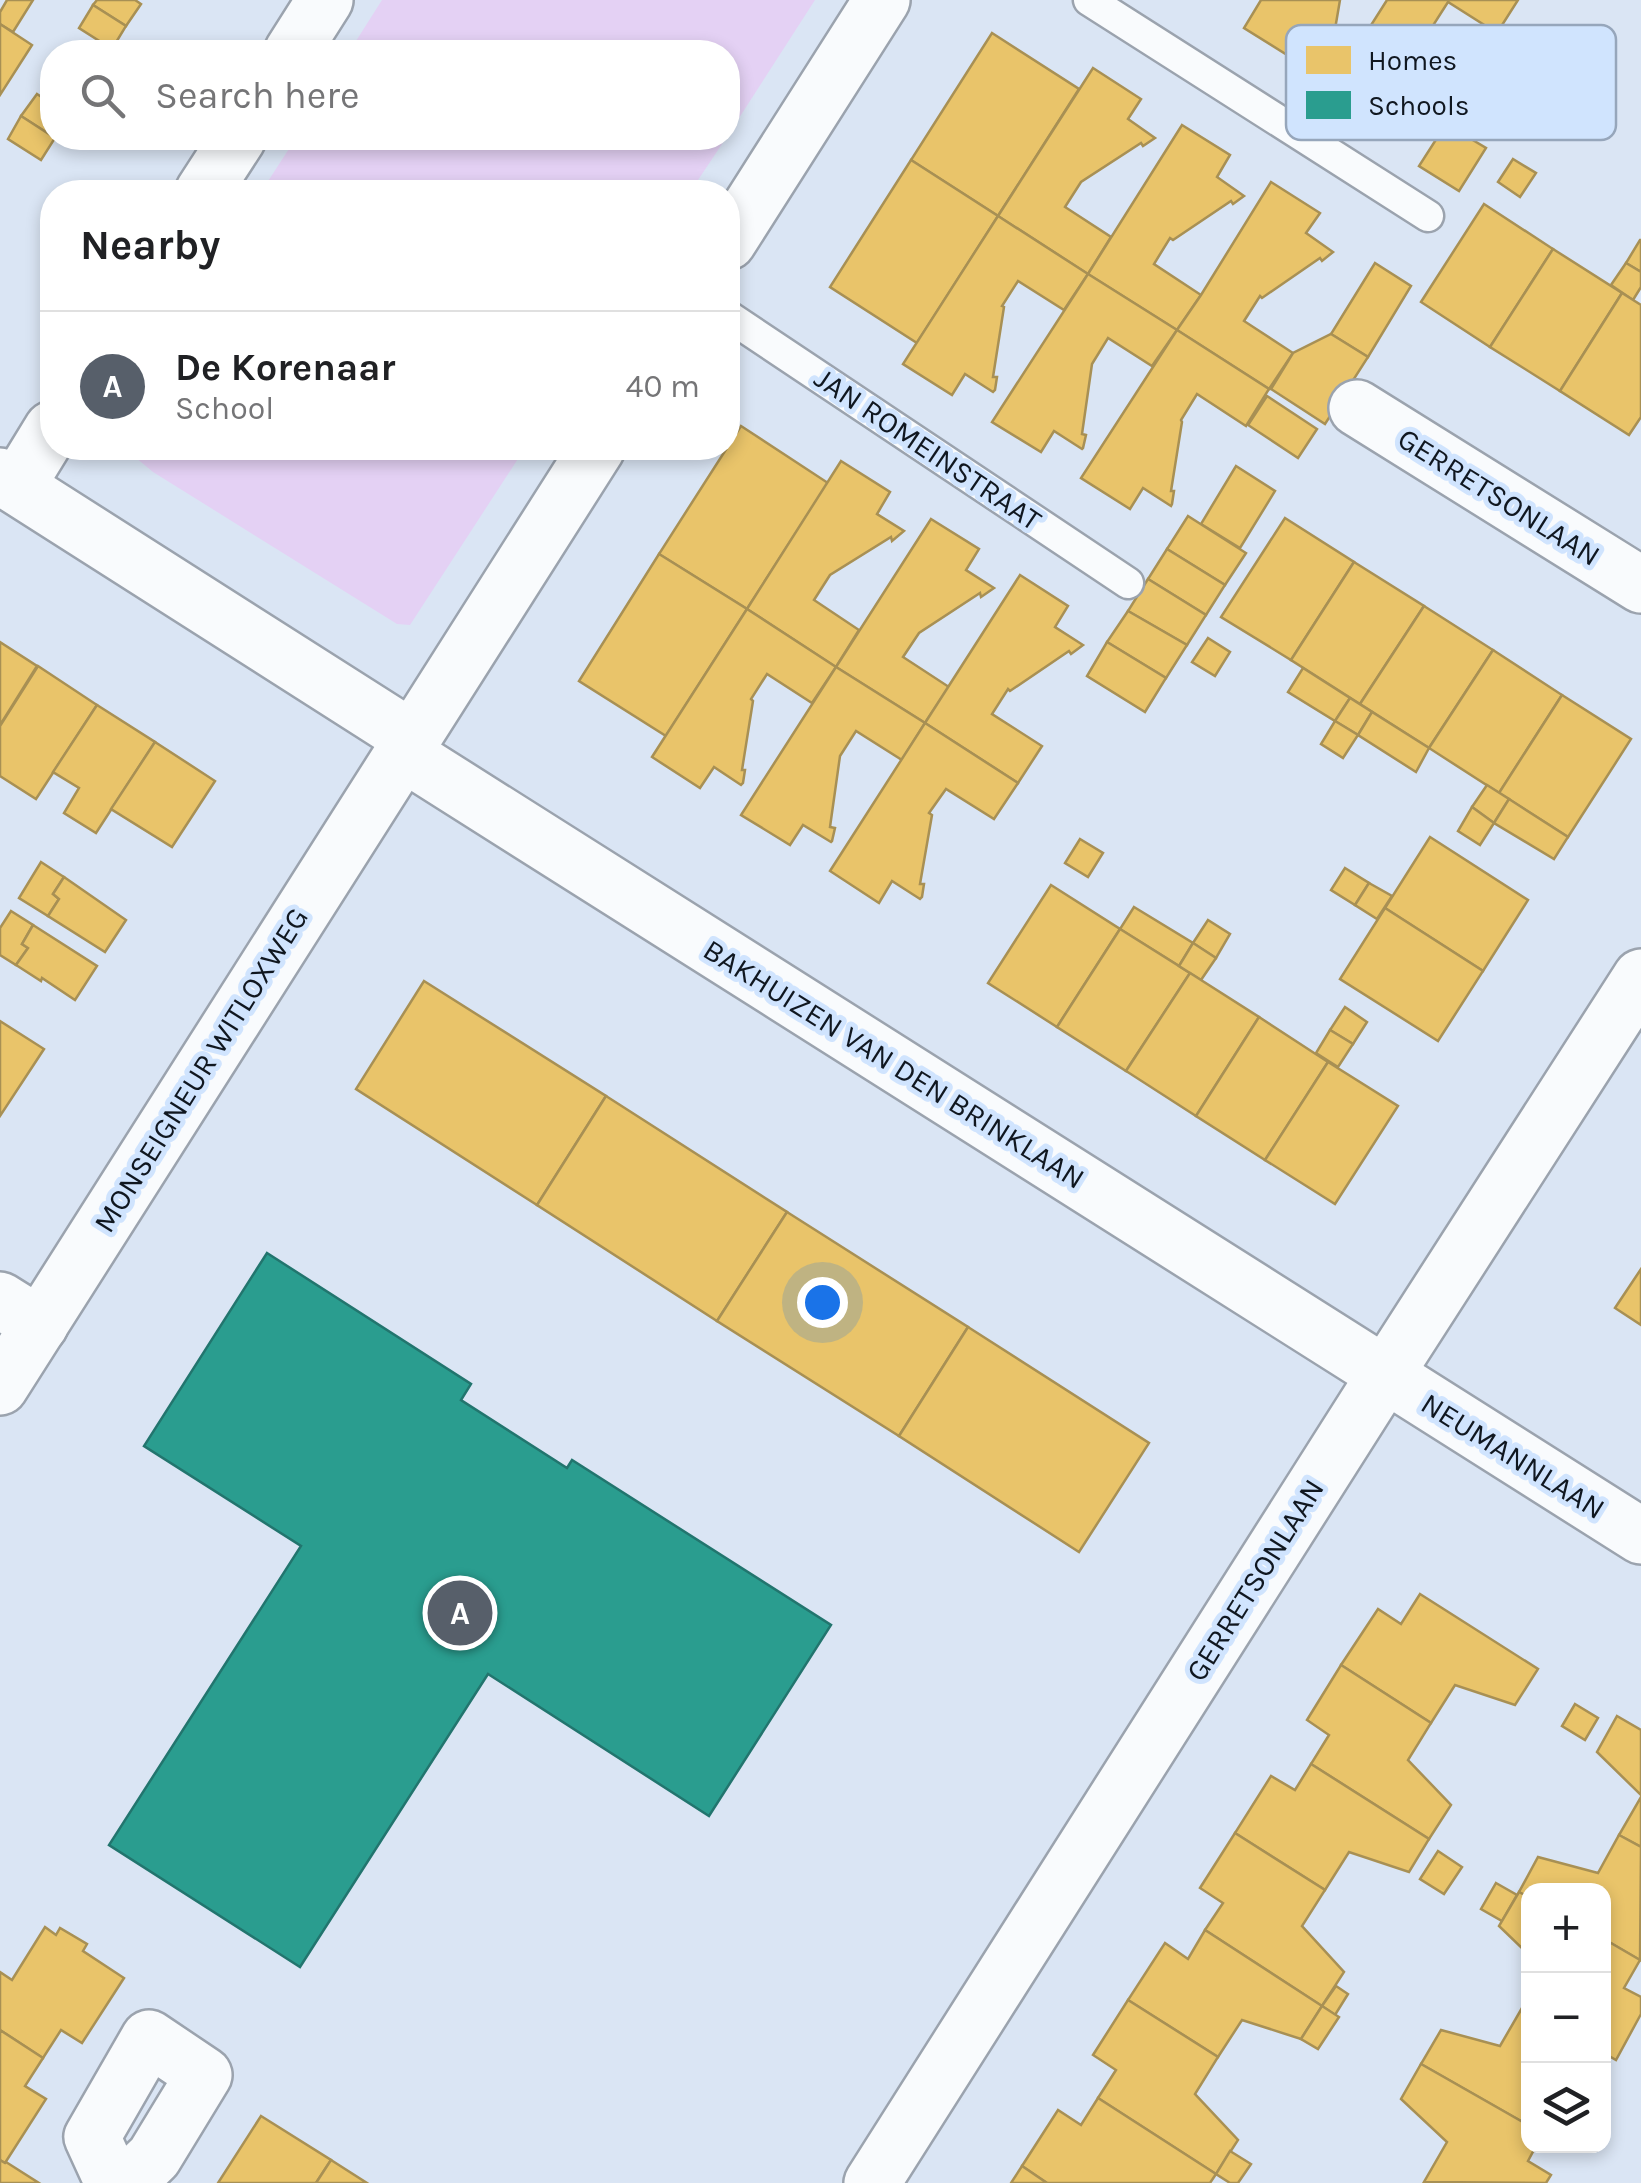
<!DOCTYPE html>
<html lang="en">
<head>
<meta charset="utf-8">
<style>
  :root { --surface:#fff; --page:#f6f6f6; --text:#202124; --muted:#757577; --line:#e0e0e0; --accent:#575f6a }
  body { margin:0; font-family:Karla,sans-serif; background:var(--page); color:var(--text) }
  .controls { position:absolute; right:30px; bottom:30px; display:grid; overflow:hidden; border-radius:20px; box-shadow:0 5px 15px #0003 }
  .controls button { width:90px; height:90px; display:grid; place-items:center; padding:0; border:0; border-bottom:2px solid var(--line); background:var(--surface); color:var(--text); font:50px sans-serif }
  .you { position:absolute; left:822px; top:1302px; width:35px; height:35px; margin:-25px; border:8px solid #fff; border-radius:50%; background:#1a73e8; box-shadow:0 0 0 15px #1a73e833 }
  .badge { display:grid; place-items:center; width:65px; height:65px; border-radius:50%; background:var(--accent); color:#fff; font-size:32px; font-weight:700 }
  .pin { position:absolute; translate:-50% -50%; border:5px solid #fff; box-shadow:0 2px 10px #0006 }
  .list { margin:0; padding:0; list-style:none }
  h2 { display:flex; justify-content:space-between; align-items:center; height:130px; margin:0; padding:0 40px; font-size:42px }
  h2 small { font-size:32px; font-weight:400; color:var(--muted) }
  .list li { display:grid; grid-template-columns:65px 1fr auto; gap:30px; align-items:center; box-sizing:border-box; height:150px; padding:0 40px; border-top:2px solid var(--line) }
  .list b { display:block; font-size:38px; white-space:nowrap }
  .list p { margin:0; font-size:32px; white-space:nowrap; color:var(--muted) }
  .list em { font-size:32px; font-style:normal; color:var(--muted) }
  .icon { flex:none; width:55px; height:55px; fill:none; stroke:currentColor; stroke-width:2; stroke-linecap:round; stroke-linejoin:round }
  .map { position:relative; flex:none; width:1641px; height:2183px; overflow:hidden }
  .search { position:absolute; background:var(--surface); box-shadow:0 5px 15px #0003; left:40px; top:40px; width:700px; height:110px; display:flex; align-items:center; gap:25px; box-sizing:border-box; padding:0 35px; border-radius:40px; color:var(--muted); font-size:38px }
  .panel { position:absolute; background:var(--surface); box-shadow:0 5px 15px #0003; left:40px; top:180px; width:700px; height:280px; border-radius:40px }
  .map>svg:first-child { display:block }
</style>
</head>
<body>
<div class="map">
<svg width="1641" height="2183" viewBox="0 0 1641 2183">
  <rect width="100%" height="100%" fill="#dae5f4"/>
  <!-- green -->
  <g fill="#e4d1f4">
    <path d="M382,0H815L728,135V52H349Z"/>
    <path d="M296,138H726L690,192H261Z"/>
    <path d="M124,448H525L410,625L397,624L153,472Z"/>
  </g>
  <!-- homes -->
  <g fill="#e9c46a" stroke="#a89054" stroke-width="2.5">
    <path d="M7,0H33L13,32L0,24V12Z"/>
    <path d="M97,0H135L141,4L126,26L93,5Z"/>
    <path d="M1261,0H1340L1333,41H1336L1333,55L1306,38L1292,58L1244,28Z"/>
    <path d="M1387,0H1518L1497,33L1448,2L1432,27L1433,28L1422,97L1426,98L1424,111L1423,113L1395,94L1382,116L1333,85Z"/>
    <path d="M93,5L126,26L112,49L79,28Z"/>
    <path d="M0,24L32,45L0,95Z"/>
    <path d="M992,33L1079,89L998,216L911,160Z"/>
    <path d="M1093,68L1141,99L1128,119L1155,138L1143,146L1141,143L1081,182L1065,207L1111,237L1088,274L998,216Z"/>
    <path d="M37,94L52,104V136L21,116Z"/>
    <path d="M21,116L55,138L41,160L8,139Z"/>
    <path d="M1446,124L1486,148L1459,191L1419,166Z"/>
    <path d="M1182,125L1230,155L1217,177L1244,196L1233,204L1231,201L1173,240L1170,238L1154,264L1201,295L1177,330L1088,274Z"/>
    <path d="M1513,159L1536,173L1520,197L1498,182Z"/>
    <path d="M911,160L998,216L917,343L830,287Z"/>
    <path d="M1271,182L1320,213L1306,233L1333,252L1322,261L1320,258L1262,298L1260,296L1244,321L1293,353L1269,389L1177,330L1201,295Z"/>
    <path d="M1484,204L1553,249L1490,347L1421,302Z"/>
    <path d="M998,216L1088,274L1064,310L1018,281L1002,306L1004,307L993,377H997L995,390L993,392L965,374L952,395L903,364Z"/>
    <path d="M1640,240H1641V272L1626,263Z"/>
    <path d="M1553,249L1622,293L1560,391L1490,347Z"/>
    <path d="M1375,263L1411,286L1368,357L1331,334Z"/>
    <path d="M1626,263L1641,272V287L1633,300L1611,285Z"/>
    <path d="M1088,274L1177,330L1152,366L1108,338L1092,364L1082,434L1086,435L1083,448L1082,449L1054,431L1041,452L992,422Z"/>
    <path d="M1622,293L1641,305V417L1629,435L1560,391Z"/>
    <path d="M1177,330L1269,389L1246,426L1197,394L1181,420L1182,422L1171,491H1174L1172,504L1171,506L1143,488L1130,509L1081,478Z"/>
    <path d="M1331,334L1368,357L1325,424L1271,389L1293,353Z"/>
    <path d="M1267,396L1317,429L1298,458L1248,425Z"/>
    <path d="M741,426L828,483L747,609L659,554Z"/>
    <path d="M841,461L890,492L877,514L904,531L892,541L891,537L830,575L814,600L859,630L836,667L747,609Z"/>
    <path d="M1236,466L1275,491L1240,548L1201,524Z"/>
    <path d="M1188,516L1246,553L1225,585L1167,549Z"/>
    <path d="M1285,518L1354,562L1291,660L1221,617Z"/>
    <path d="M931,519L979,549L966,570L994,588L981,597L980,593L919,633L903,657L949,687L925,723L836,667Z"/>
    <path d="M1167,549L1225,585L1206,615L1148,579Z"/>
    <path d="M659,554L747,609L666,736L579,681Z"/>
    <path d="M1354,562L1424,606L1360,704L1291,660Z"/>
    <path d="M1020,575L1068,606L1055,627L1083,645L1071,654L1069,651L1010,691L1008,689L992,714L1042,746L1018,783L925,723Z"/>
    <path d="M1148,579L1206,615L1187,645L1128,611Z"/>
    <path d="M1424,606L1493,650L1429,748L1360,704Z"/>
    <path d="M747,609L836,667L812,703L767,674L751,699L753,701L742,770H745L743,783L741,785L714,767L700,788L652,757Z"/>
    <path d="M1128,611L1187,645L1166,678L1107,642Z"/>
    <path d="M1208,638L1230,652L1215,676L1192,662Z"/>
    <path d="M0,642L37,666L0,725Z"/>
    <path d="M1107,642L1166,678L1145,712L1087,676Z"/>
    <path d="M1493,650L1562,695L1499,793L1429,748Z"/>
    <path d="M38,666L97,705L36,799L0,776V726Z"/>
    <path d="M836,667L925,723L902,760L856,731L840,756L830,827L835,828L832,841L831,842L803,825L790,845L741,815Z"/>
    <path d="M1303,668L1350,698L1335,721L1288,692Z"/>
    <path d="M1562,695L1631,739L1568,837L1499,793Z"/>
    <path d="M1350,698L1372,712L1358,735L1335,721Z"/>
    <path d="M97,705L155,742L96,833L64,813L79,788L53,772Z"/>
    <path d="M1372,712L1429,748L1416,772L1358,735Z"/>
    <path d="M1335,721L1358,735L1343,758L1321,744Z"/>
    <path d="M925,723L1018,783L994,819L946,789L929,813L932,815L920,884H924L922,897L920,899L892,881L879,903L830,871Z"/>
    <path d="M155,742L215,781L172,847L111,809Z"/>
    <path d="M1487,785L1509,799L1494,823L1472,807Z"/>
    <path d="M1509,799L1568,837L1554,859L1494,823Z"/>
    <path d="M1472,807L1494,823L1480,845L1458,831Z"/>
    <path d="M1430,837L1528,900L1483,971L1385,908Z"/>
    <path d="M1080,839L1103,853L1088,877L1065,863Z"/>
    <path d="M41,862L64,877L53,894L59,899L48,916L19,898Z"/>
    <path d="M1345,868L1369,883L1355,905L1331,890Z"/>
    <path d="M64,877L126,920L105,952L48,916L59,899L53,894Z"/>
    <path d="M1369,883L1392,896L1377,919L1355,905Z"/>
    <path d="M1051,885L1120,929L1057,1027L988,983Z"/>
    <path d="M1134,907L1193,943L1179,966L1120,929Z"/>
    <path d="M1385,908L1483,971L1438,1041L1340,979Z"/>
    <path d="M11,911L33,925L22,944L28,948L16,965L0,955V928Z"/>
    <path d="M1208,920L1230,934L1216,958L1193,943Z"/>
    <path d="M33,925L97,966L75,1000L42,978L41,981L16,965L28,948L22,944Z"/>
    <path d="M1120,929L1190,973L1126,1071L1057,1027Z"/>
    <path d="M1193,943L1216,958L1201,980L1179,966Z"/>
    <path d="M1190,973L1259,1017L1196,1116L1126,1071Z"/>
    <path d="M424,981L606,1096L537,1205L356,1089Z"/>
    <path d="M1345,1007L1367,1022L1353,1044L1330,1030Z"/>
    <path d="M1259,1017L1328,1062L1265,1160L1196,1116Z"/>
    <path d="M0,1021L44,1049L0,1116Z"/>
    <path d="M1330,1030L1353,1044L1338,1067L1316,1053Z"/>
    <path d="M1328,1062L1398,1106L1335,1204L1265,1160Z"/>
    <path d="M606,1096L787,1212L717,1321L537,1205Z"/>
    <path d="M787,1212L968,1327L899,1436L717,1321Z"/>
    <path d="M1641,1269V1325L1615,1308Z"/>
    <path d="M968,1327L1149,1443L1079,1552L899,1436Z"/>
    <path d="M1420,1594L1538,1669L1515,1705L1455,1685L1431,1723L1341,1665L1378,1609L1401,1624Z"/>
    <path d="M1341,1665L1431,1723L1408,1760L1451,1805L1429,1839L1311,1764L1329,1735L1307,1720Z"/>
    <path d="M1575,1704L1598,1718L1585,1740L1562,1726Z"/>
    <path d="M1617,1716L1641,1730V1795L1597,1752Z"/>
    <path d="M1311,1764L1429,1839L1409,1872L1349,1852L1325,1890L1235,1833L1271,1776L1295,1790Z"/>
    <path d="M1641,1797V1847L1619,1835Z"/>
    <path d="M1235,1833L1325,1890L1302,1926L1344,1972L1322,2006L1205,1930L1223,1903L1200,1888Z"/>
    <path d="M1619,1835L1641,1847L1640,1960L1604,1939V1890H1528V1897L1519,1892L1538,1857L1598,1873Z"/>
    <path d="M1438,1851L1462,1867L1444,1894L1420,1879Z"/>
    <path d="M1496,1883L1517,1895L1502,1921L1481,1909Z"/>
    <path d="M1519,1892L1528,1897V1954L1499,1926Z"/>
    <path d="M45,1927L56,1935L60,1928L87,1944L83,1951L124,1978L82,2043L61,2030L43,2058L0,2030V1972L12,1980Z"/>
    <path d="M1205,1930L1322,2006L1301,2039L1242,2020L1218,2057L1128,2000L1165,1943L1188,1959Z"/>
    <path d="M1604,1939L1640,1960L1624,1988L1641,1997V2014L1616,2060L1604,2053Z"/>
    <path d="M1336,1986L1348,1994L1335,2015L1322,2006Z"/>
    <path d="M1128,2000L1218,2057L1195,2094L1238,2140L1216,2174L1098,2098L1116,2070L1093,2055Z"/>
    <path d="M1322,2006L1339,2017L1318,2049L1301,2039Z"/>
    <path d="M1522,2008L1528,2011V2125L1421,2064L1441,2030L1500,2046Z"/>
    <path d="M0,2030L43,2058L25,2086L46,2099L5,2163L0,2160Z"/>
    <path d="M1421,2064L1528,2125V2146H1536L1528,2161L1551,2175L1546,2183L1424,2182L1447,2142L1401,2099Z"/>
    <path d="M1098,2098L1216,2174L1210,2183H1047L1022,2166L1058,2110L1081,2125Z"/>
    <path d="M261,2116L331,2160L316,2183H218Z"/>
    <path d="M1230,2151L1251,2164L1238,2183H1230L1216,2174Z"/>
    <path d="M0,2160L5,2163L6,2162L39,2183H0Z"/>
    <path d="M331,2160L367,2183H316Z"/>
    <path d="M1022,2166L1047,2183H1011Z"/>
  </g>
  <!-- schools -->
  <path fill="#2a9d8f" stroke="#22756e" stroke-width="2.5" d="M267,1253L471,1384L461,1400L567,1468L572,1460L831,1625L709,1816L488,1674L300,1967L109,1845L301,1546L144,1446Z"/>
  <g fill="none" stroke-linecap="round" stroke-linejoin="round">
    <!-- lane casing -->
    <g stroke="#9ba3ae" stroke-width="35">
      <g id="lane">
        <path d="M1089,0L1428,216"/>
        <path d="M728,316L1128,583"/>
      </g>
    </g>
    <!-- street casing -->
    <g stroke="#9ba3ae" stroke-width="60">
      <g id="street">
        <path d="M292,52L325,0"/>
        <path d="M203,192L238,138"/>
        <path d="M728,242L882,0"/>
        <path d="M1357,408L1641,585"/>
        <path d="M0,476L413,739"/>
        <path d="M17,486L52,429"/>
        <path d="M403,753L1641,1536"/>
        <path d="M0,1300L40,1325"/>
        <path d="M0,1387L597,448"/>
        <path d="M113,2183L92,2137L149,2038L204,2075L154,2157L127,2183"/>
      </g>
    </g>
    <!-- secondary casing -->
    <g stroke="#9ba3ae" stroke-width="60">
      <path id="secondary" d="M872,2183L1385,1375L1641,977"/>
    </g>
    <!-- lane -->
    <use href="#lane" stroke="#f9fbfd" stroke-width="30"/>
    <!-- street -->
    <use href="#street" stroke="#f9fbfd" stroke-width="55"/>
    <!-- secondary -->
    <use href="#secondary" stroke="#f9fbfd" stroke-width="55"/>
  </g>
  <g text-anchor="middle" stroke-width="10" stroke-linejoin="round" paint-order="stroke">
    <!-- street labels -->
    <g font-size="30" fill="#101720" stroke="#d0e4fe">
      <text transform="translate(928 449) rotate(34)" y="10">JAN ROMEINSTRAAT</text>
      <text transform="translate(1499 497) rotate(32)" y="10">GERRETSONLAAN</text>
      <text transform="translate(894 1064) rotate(32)" y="10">BAKHUIZEN VAN DEN BRINKLAAN</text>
      <text transform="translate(201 1070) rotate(-58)" y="10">MONSEIGNEUR WITLOXWEG</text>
      <text transform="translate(1513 1456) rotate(32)" y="10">NEUMANNLAAN</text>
      <text transform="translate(1255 1580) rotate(-58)" y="10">GERRETSONLAAN</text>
    </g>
  </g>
  <!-- legend -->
  <rect x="1286" y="25" width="330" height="115" rx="15" fill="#d0e4fe" stroke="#96a6bb" stroke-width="2.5"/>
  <rect x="1306" y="46" width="45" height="28" fill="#e9c46a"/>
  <rect x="1306" y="91" width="45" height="28" fill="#2a9d8f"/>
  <g font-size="28" fill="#101720">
    <text x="1368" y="70">Homes</text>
    <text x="1368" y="115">Schools</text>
  </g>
</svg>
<div class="controls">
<button>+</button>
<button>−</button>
<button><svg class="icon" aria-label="layers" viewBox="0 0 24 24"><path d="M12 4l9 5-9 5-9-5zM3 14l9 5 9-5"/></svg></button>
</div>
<div class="you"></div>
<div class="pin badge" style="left:460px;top:1613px">A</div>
<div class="search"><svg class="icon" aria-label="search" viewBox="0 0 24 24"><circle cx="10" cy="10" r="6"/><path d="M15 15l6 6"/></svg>Search here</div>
<section class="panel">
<h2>Nearby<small></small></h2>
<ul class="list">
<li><span class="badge">A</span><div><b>De Korenaar</b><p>School</p></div><em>40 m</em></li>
</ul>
</section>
</div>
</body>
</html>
